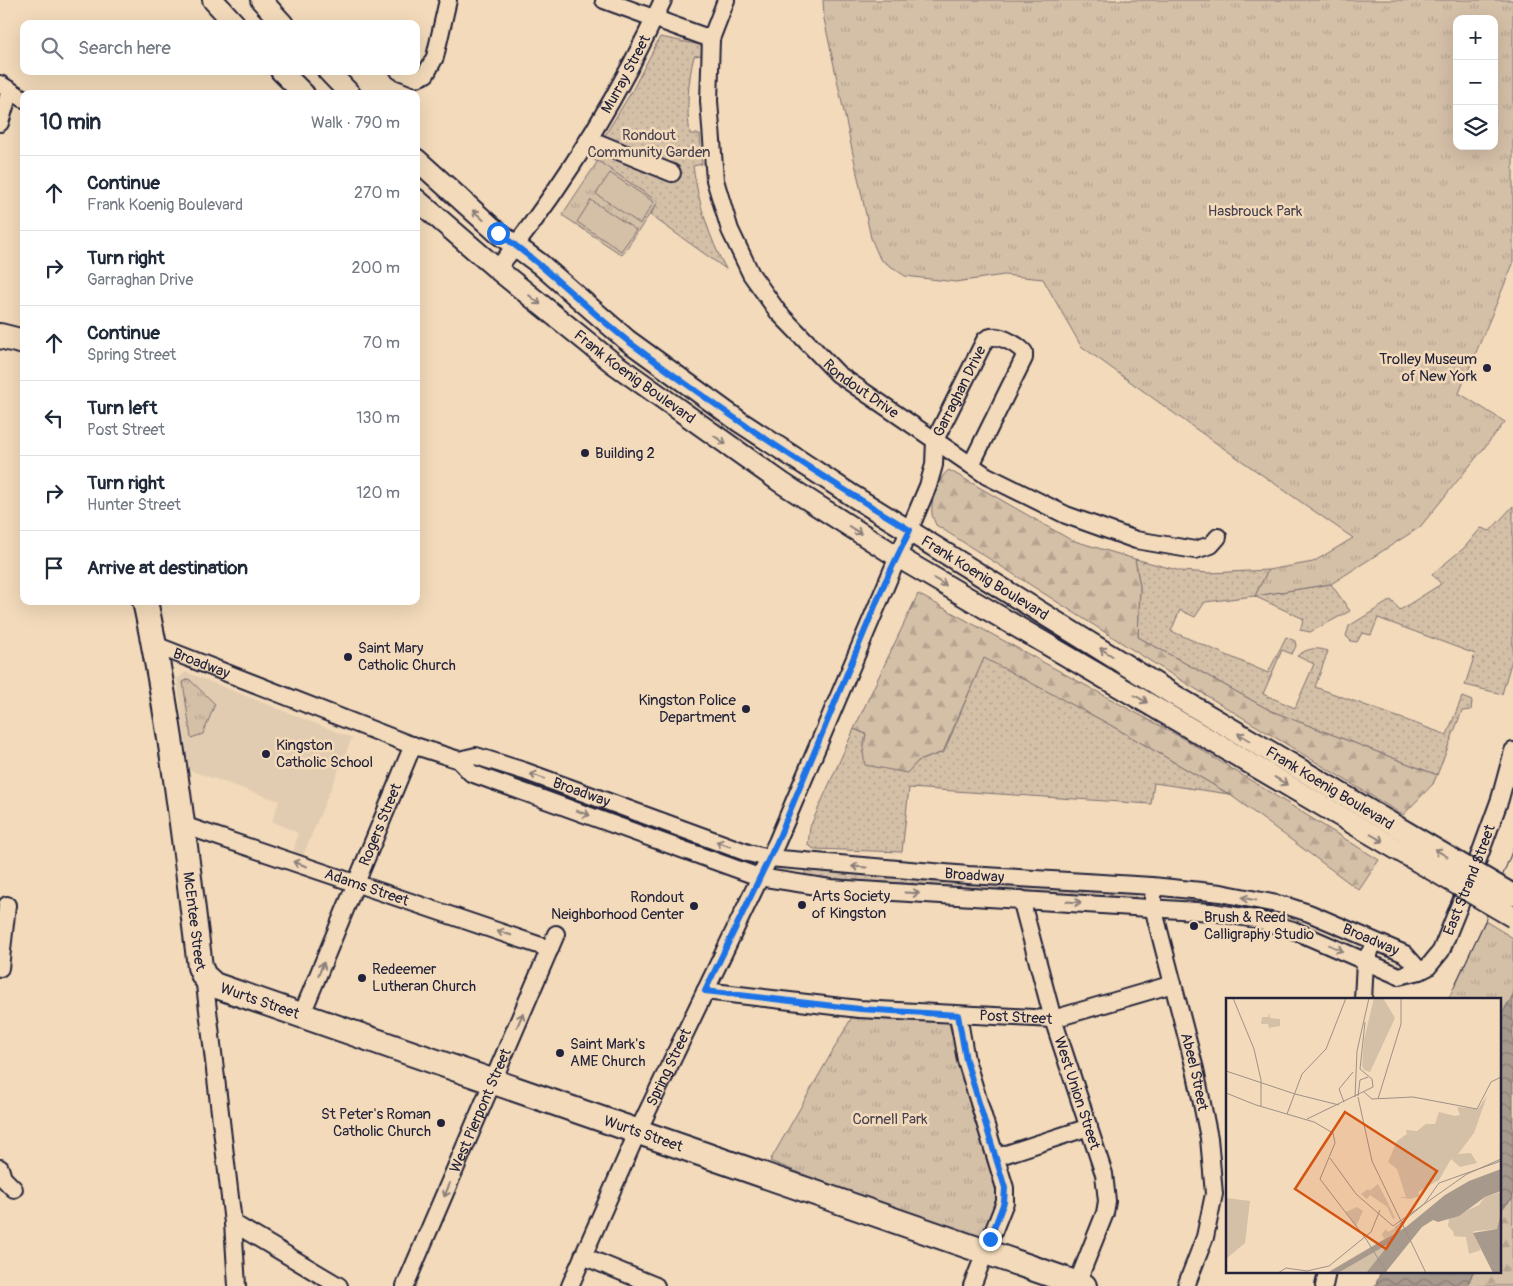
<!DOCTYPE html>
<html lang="en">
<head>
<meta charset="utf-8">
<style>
  :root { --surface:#fff; --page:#f6f6f7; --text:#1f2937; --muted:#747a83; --line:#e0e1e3 }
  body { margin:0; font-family:Pangolin,sans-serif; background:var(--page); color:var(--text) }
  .controls { position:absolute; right:15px; top:15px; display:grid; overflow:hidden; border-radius:10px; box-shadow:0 5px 20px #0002 }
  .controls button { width:45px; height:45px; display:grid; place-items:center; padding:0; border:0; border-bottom:1px solid var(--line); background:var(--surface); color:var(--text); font:25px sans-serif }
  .stop { position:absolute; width:15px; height:15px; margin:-11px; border:4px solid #1a73e8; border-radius:50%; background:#fff }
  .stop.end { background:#1a73e8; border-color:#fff; box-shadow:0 1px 5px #0008 }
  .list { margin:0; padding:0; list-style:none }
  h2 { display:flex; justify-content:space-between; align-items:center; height:65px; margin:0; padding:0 20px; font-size:21px }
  h2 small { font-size:16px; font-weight:400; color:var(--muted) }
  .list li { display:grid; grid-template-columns:32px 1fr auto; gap:15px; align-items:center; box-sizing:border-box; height:75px; padding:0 20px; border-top:1px solid var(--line) }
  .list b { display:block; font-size:19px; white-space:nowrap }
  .list p { margin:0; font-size:16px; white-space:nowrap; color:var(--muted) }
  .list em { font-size:16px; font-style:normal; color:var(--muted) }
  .icon { flex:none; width:28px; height:28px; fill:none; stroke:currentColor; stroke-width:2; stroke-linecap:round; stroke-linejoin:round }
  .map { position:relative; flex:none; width:1513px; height:1286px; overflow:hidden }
  .search { position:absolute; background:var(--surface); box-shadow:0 5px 20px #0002; left:20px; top:20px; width:400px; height:55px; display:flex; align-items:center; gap:12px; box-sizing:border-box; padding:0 18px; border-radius:10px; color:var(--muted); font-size:19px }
  .panel { position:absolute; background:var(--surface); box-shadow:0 5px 20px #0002; left:20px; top:90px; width:400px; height:515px; border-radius:10px }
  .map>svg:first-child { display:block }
</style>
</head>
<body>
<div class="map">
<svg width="1513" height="1286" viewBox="0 0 1513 1286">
  <defs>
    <pattern id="grass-dots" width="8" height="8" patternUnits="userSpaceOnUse" patternTransform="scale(1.25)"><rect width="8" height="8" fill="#d4bfa7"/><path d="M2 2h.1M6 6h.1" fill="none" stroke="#b6a491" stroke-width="1.8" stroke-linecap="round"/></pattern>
    <pattern id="forest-firs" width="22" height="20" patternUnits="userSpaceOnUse" patternTransform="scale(1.25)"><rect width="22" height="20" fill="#d4bfa7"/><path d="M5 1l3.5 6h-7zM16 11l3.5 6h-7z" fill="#b6a491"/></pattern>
    <pattern id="park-tufts" width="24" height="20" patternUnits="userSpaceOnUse" patternTransform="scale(1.25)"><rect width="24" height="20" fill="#d4bfa7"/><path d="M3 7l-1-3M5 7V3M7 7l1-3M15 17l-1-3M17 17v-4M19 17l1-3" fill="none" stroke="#b6a491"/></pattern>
    <pattern id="water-waves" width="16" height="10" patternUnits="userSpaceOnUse" patternTransform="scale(1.25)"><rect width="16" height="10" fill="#a8998d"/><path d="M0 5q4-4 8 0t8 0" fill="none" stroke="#887c74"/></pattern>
  </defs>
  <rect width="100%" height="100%" fill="#f2daba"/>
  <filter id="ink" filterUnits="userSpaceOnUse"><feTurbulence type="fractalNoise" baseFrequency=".02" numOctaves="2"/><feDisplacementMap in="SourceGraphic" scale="10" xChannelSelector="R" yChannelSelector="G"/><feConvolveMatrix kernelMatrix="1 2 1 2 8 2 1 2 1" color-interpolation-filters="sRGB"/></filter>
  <g filter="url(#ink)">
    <!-- built -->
    <path fill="#e2ccb1" d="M186,672L352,738L302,858L293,853L298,833L272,821L279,801L189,770L177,679Z"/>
    <!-- grass -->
    <g fill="url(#grass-dots)" stroke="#7b7071">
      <path d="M660,37L701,45L703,55L694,56C688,81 686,108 690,134H700L702,164L693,166C698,201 709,238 726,269L650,215L658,202L591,158L632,91Z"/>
      <path d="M1513,506V656L1502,694L1465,685L1475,654L1378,618L1371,635L1362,633L1357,642L1351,641L1346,636L1349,626L1391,600L1400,610L1441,584L1432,574L1464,548L1481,528L1490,531Z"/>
      <path d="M1135,559L1181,571L1210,573L1268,570L1255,596L1331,584L1350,611L1310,632L1300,630L1304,619L1254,596L1205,602L1195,617L1180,610L1171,631L1268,673L1286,637L1295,641L1296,646L1292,654L1282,650L1263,694L1295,708L1314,664L1297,656C1308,648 1315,647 1328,651L1315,687L1447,735L1462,697L1472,701L1471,710L1462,711L1437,775L1271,711L1138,637L1140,587Z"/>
      <path d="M984,657L1107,723L1229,794L1154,783L1151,804L909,788L902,852L814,849L808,845L810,827L854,729L866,734L863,752L907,773L918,761L944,752Z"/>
      <path d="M805,870L1136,891L1135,898L805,877Z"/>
    </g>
    <!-- forest -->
    <g fill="url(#forest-firs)" stroke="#7b7071">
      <path d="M949,470L1071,540L1135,559L1140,587L1138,637L1271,711L1437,775L1433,784L1403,815L1166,671L936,525C935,522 932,517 932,514C930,501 938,477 949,470Z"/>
      <path d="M918,594L1184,739L1379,860L1359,890L1229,794L1107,723L984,658L943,752L918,761L907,773L865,765L863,752L866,734L854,729Z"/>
      <path d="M1513,1198L1512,1286H1467L1473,1272H1499V1211Z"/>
    </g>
    <!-- park -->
    <g fill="url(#park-tufts)" stroke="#7b7071" fill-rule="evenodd">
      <path d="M823,0H1513V264L1459,393L1505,422L1420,527L1331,584L1255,596L1268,570L1313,562L1353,538L1193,427L1081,346L1043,279L1004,275L956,282L905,276L880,259L871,238L824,19ZM1457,19H1494V146H1457Z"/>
      <path d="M598,161L658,202L622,255L562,215Z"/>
      <path d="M189,679L215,704L203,734L191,738L183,682Z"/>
      <path d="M1485,921L1513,938V995L1499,1019V1000H1448Z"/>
      <path d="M852,1017L948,1021L999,1197L984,1246L770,1161Z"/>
    </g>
    <!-- pitch -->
    <g fill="#d4bfa7" stroke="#7b7071">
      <path d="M610,173L654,202L640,224L596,194Z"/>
      <path d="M591,200L636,230L621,251L577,222Z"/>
    </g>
    <!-- water -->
    <g fill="url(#water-waves)" stroke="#72696c">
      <path d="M1513,995V1198L1499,1211V1019Z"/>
      <path d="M1381,1272H1473L1467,1286H1375Z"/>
    </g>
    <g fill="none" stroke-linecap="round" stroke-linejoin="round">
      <!-- minor casing -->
      <g stroke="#22223b" stroke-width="20">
        <g id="minor">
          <path d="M604,0L711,39"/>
          <path id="s1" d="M726,0L711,39L709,101L715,180L730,230L751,274L778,312L838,374L987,476L1066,515L1136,540L1195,550L1211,545L1218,537"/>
          <path d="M399,71L417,78L426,74L435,57L448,0"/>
          <path d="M0,84L24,99"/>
          <path d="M0,123L10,90"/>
          <path d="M589,139L672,173"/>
          <path id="s2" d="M497,269C563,187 619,96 663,0"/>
          <path id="s3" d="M155,645L406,743L459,760L471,773L759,877L830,888L1212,912L1255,919L1293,930L1399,976L1420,971L1428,967L1441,951L1477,862L1500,799L1513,751"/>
          <path id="s4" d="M459,760L476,756L524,771L748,853L769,858L968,875L1152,886L1221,893L1287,906L1309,913L1405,954L1420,971"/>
          <path id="s5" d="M183,825L550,949"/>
          <path id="s6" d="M1153,897V907L1195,1069L1209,1138L1214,1194L1205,1237L1186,1286"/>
          <path id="s7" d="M1021,899L1053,1019L1104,1174L1107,1201L1105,1213L1076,1286"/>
          <path d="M0,968L7,905"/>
          <path d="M204,976L233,1223L237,1286"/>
          <path id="s8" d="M705,991L859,1009L1053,1019L1173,984"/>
          <path d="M1363,1000L1365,961L1370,952"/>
          <path id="s9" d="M302,1014L413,745"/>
          <path d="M958,1015L966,1060L1005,1188V1202L972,1286"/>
          <path d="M997,1157L1089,1127"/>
          <path d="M0,1168L3,1178L14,1189"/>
          <path d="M233,1223L339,1286"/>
          <path d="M583,1256L656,1286"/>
          <path id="s10" d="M405,1286L556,934"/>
          <path id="s11" d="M570,1286L638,1131L777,842L928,486L934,465L935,440L985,340C996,331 1016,344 1024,352V358L971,465"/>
          <path d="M1324,1286L1327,1272"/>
        </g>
      </g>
      <!-- major casing -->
      <g stroke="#22223b" stroke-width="24">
        <g id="major">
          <path d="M213,0L235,24"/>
          <path d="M261,0L283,24"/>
          <path d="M281,71L304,94"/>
          <path d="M328,71L350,94"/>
          <path id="s12" d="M416,159L498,233L540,264L627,340L740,422L853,496L1174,695L1347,797"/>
          <path id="s13" d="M416,199L497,269L612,362L782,483L898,557L1335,813"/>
        </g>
      </g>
      <!-- highway casing -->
      <g stroke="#22223b" stroke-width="28">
        <g id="highway">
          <path d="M0,336L24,342"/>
          <path id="s14" d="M145,601C171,722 185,845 200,967L204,976L214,985L1084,1286"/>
        </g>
      </g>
      <!-- minor -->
      <use href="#minor" stroke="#f2daba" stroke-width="16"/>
      <!-- major -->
      <use href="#major" stroke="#f2daba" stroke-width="20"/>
      <!-- highway -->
      <use href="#highway" stroke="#f2daba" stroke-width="24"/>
      <!-- tram -->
      <path stroke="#22223b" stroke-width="1" d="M1454,987L1485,921L1513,849"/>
      <!-- major-bridge casing -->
      <g stroke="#22223b" stroke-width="24" stroke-linecap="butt">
        <g id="major-bridge">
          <path d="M1347,797L1513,895"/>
          <path d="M1335,813L1513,917"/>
        </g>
      </g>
      <!-- major-bridge -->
      <use href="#major-bridge" stroke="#f2daba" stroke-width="20"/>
    </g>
    <!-- one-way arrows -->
    <defs><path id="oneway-shaft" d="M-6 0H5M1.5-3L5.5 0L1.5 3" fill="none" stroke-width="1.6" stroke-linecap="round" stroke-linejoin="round" transform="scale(1.25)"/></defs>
    <g stroke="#8a7e7a">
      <use href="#oneway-shaft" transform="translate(478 215) rotate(-138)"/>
      <use href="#oneway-shaft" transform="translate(535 300) rotate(39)"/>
      <use href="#oneway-shaft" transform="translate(720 440) rotate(35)"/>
      <use href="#oneway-shaft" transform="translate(855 530) rotate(32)"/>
      <use href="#oneway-shaft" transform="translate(940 582) rotate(30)"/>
      <use href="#oneway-shaft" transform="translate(1106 652) rotate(-148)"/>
      <use href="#oneway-shaft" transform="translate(1141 699) rotate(30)"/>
      <use href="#oneway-shaft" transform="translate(1244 737) rotate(-149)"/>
      <use href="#oneway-shaft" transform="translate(537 776) rotate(-160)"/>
      <use href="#oneway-shaft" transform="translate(1281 781) rotate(31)"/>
      <use href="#oneway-shaft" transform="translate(583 813) rotate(20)"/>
      <use href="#oneway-shaft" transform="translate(1377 838) rotate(30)"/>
      <use href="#oneway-shaft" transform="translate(723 844) rotate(-160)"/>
      <use href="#oneway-shaft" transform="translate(1441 853) rotate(-150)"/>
      <use href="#oneway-shaft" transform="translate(300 864) rotate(-161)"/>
      <use href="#oneway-shaft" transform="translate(859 867) rotate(-176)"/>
      <use href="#oneway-shaft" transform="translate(912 893) rotate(3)"/>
      <use href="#oneway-shaft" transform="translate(1249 899) rotate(-169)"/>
      <use href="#oneway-shaft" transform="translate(1074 902) rotate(4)"/>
      <use href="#oneway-shaft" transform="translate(504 933) rotate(-162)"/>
      <use href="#oneway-shaft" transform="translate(1336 948) rotate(25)"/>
      <use href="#oneway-shaft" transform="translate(321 969) rotate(-68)"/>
      <use href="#oneway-shaft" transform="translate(520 1020) rotate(-67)"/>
      <use href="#oneway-shaft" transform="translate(447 1190) rotate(113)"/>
    </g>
  </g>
  <g fill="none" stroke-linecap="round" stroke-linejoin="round" filter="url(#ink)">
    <!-- route -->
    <path stroke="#1a73e8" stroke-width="6" d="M498,233C545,265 584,307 629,342C719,410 813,472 910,530L885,582L777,842L705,991L860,1009L958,1015L966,1060L1005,1188L1004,1202L990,1239"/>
  </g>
  <!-- markers -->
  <g fill="#22223b" stroke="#f2daba" stroke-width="2">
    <circle cx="1487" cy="368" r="5"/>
    <circle cx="585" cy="453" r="5"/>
    <circle cx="348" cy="657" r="5"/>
    <circle cx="746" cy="709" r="5"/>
    <circle cx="266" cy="754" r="5"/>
    <circle cx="802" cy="905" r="5"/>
    <circle cx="694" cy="906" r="5"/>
    <circle cx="1194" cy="926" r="5"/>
    <circle cx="362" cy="978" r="5"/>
    <circle cx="560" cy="1053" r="5"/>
    <circle cx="441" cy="1123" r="5"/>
  </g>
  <g text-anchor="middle" stroke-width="5" stroke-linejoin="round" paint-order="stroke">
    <!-- street labels -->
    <g font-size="15" fill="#22223b" stroke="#f2daba">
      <text dy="5" stroke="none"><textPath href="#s2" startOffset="234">Murray Street</textPath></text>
      <text dy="5" stroke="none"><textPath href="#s13" startOffset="282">Frank Koenig Boulevard</textPath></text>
      <text dy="5" stroke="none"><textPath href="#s1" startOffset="444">Rondout Drive</textPath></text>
      <text dy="5" stroke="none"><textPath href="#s11" startOffset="978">Garraghan Drive</textPath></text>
      <text dy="5" stroke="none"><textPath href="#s12" startOffset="708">Frank Koenig Boulevard</textPath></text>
      <text dy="5" stroke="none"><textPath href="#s3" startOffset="50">Broadway</textPath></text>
      <text transform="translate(1330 788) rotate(31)" y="5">Frank Koenig Boulevard</text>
      <text dy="5" stroke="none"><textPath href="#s4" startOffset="129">Broadway</textPath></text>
      <text dy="5" stroke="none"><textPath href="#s9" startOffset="205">Rogers Street</textPath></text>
      <text dy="5" stroke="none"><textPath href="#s4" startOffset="534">Broadway</textPath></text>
      <text dy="5" stroke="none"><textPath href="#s3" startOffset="1430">East Strand Street</textPath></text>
      <text dy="5" stroke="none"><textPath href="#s5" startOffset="194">Adams Street</textPath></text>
      <text dy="5" stroke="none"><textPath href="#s14" startOffset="324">McEntee Street</textPath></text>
      <text dy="5" stroke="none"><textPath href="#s4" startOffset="939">Broadway</textPath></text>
      <text dy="5" stroke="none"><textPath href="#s14" startOffset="442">Wurts Street</textPath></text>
      <text dy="5" stroke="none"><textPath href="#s8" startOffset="312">Post Street</textPath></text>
      <text dy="5" stroke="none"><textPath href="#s11" startOffset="240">Spring Street</textPath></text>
      <text dy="5" stroke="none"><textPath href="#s6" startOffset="180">Abeel Street</textPath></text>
      <text dy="5" stroke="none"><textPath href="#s7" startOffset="202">West Union Street</textPath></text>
      <text dy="5" stroke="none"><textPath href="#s10" startOffset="191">West Pierpont Street</textPath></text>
      <text dy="5" stroke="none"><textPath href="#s14" startOffset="848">Wurts Street</textPath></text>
    </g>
    <!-- park labels -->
    <g font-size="15" fill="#464151" stroke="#f2daba">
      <text x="649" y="140">Rondout<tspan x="649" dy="17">Community Garden</tspan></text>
      <text x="1255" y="216">Hasbrouck Park</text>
      <text x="890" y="1124">Cornell Park</text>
    </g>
    <!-- poi labels -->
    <g font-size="15" fill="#22223b" stroke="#f2daba" text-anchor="start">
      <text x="1477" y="364" text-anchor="end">Trolley Museum<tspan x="1477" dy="17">of New York</tspan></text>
      <text x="595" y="458">Building 2</text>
      <text x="358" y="653">Saint Mary<tspan x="358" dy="17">Catholic Church</tspan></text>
      <text x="736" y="705" text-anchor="end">Kingston Police<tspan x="736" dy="17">Department</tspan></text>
      <text x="276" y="750">Kingston<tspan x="276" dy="17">Catholic School</tspan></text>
      <text x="812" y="901">Arts Society<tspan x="812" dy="17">of Kingston</tspan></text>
      <text x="684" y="902" text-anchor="end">Rondout<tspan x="684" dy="17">Neighborhood Center</tspan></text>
      <text x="1204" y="922">Brush &amp; Reed<tspan x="1204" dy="17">Calligraphy Studio</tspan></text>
      <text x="372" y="974">Redeemer<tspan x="372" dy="17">Lutheran Church</tspan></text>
      <text x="570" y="1049">Saint Mark's<tspan x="570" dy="17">AME Church</tspan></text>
      <text x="431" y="1119" text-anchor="end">St Peter's Roman<tspan x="431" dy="17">Catholic Church</tspan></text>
    </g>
  </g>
  <!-- overview -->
  <g transform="translate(1226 998)">
    <rect width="275" height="275" fill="#f2daba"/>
    <path d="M142,191L147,196L153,192L163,210L144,197L141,201L135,196Z" fill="#d4bfa7"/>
    <path d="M152,186L162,205L169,220L167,221L153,192L147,196L142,194ZM223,221L247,234L255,252L243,256L240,239L228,238L227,233L222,228ZM165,245L140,275H112L161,246Z" fill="#d4bfa7"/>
    <path d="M275,194V224L271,231L249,233L232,239L223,221L253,207L259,199Z" fill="#d4bfa7"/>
    <path d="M0,200L24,203L19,245L1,260Z" fill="#d4bfa7"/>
    <path d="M148,0H157L169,20L144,74L138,72L136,67L138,42ZM43,15L44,20L54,21V28L43,30L42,26H35L36,19H42ZM261,98L248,135L232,156L245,155L251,165L234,169L225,161L213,182L192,194L194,198L185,201L172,199H180L171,171L162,164L171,143L181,136L180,132L191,133L200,126H209L213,114L229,118L234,117L231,109L252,111ZM131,209L137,213L130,228L120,214ZM173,228L175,231L145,250L100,275L158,241L156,236L160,231L162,234Z" fill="#d4bfa7"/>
    <path d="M149,21L154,30L145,41L143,34L148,31L144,28Z" fill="#d4bfa7"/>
    <path d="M275,171V193L259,199L233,218L212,224L207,222L196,229L159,275H140L164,245L112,275H101L180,229L219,197L243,183ZM275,215V275H267L247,235L271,231Z" fill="#a8998d"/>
    <path fill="none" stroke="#9f9087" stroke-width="1" d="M7,0L28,51L35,82V108M0,73L69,96M138,94L146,101L187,99L251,111L265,84L275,79M0,95L30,107L88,124L107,135L109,145L94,181L140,241L161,275M69,96L113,107M132,98L134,82L142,79M129,99L131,53L143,0M132,99L146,163L200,275M152,101L175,26V0M118,104L113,91L127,74M61,116L76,76L100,51L120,0M81,121L147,89L146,81L134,71L139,24M104,160L130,196L167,228M167,228L241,176L275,161M169,230L198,206L213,185L275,163M52,275L60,270L81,273L103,268L145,234L154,212"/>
    <path fill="#d45411" fill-opacity="0.15" stroke="#d45411" stroke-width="2.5" d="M119,114L211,173L160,251L69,191Z"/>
    <rect width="275" height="275" fill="none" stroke="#22223b" stroke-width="2.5"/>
  </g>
</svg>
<div class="controls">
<button>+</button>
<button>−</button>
<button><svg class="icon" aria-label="layers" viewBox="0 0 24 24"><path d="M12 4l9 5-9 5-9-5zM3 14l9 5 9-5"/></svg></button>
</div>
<div class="stop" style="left:498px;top:233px"></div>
<div class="stop end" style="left:990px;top:1239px"></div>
<div class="search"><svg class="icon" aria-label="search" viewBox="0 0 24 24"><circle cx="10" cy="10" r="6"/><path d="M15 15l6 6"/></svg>Search here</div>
<section class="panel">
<h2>10 min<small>Walk · 790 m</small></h2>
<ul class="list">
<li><svg class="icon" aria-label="ahead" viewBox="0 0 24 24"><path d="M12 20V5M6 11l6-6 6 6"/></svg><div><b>Continue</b><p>Frank Koenig Boulevard</p></div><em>270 m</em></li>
<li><svg class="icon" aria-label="right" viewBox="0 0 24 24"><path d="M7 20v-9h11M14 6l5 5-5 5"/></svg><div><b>Turn right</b><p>Garraghan Drive</p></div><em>200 m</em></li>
<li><svg class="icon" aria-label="ahead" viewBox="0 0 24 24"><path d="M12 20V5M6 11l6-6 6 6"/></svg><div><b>Continue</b><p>Spring Street</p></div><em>70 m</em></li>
<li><svg class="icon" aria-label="left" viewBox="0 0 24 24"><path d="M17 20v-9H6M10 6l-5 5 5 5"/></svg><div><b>Turn left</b><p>Post Street</p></div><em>130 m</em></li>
<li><svg class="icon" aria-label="right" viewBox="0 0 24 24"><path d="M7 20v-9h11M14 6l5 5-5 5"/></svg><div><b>Turn right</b><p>Hunter Street</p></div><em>120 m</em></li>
<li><svg class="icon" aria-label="arrive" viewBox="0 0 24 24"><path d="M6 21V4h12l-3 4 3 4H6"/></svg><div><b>Arrive at destination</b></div></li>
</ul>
</section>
</div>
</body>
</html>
